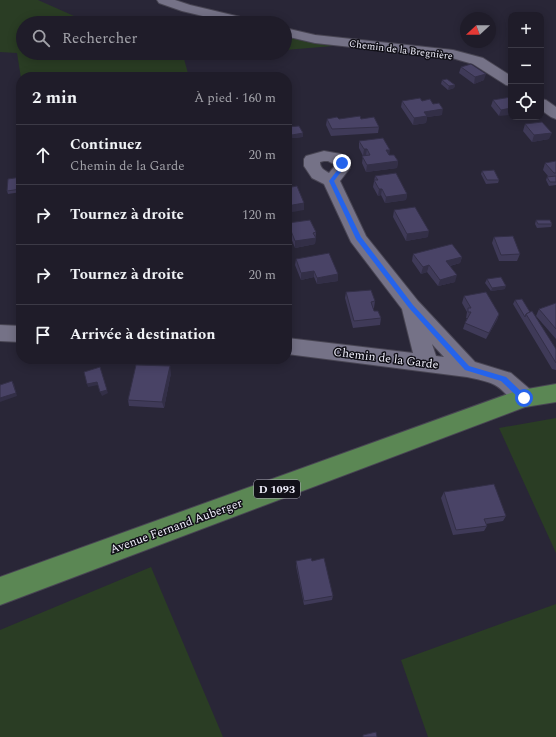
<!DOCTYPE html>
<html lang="fr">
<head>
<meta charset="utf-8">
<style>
  :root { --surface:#1f1c29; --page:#2c2935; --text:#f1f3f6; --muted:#a1a1a8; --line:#3c3a46 }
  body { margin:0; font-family:Spectral,serif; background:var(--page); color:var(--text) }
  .controls { position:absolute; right:12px; top:12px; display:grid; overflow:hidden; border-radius:8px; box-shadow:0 2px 10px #0003 }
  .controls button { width:36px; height:36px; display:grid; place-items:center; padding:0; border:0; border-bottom:1px solid var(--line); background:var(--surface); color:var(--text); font:20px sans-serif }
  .compass { position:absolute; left:460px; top:12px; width:36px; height:36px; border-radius:50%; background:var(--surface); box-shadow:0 2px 10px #0003; rotate:249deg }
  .stop { position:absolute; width:12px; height:12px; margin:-9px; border:3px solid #2563eb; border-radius:50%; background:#fff }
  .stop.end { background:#2563eb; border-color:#fff; box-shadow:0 1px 4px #0008 }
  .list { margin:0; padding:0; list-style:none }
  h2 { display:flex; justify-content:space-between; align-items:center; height:52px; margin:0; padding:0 16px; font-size:17px }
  h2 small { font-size:13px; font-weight:400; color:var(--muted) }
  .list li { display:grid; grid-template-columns:26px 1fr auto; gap:12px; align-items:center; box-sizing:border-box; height:60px; padding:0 16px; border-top:1px solid var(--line) }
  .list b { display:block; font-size:15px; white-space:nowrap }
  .list p { margin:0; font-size:13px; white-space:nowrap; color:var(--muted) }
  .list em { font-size:13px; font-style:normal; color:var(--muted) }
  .icon { flex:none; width:22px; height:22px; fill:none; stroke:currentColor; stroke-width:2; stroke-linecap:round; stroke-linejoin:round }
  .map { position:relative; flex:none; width:556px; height:737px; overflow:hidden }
  .search { position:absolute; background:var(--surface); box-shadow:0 2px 10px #0003; left:16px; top:16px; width:276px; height:44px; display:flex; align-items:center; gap:10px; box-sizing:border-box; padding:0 14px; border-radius:22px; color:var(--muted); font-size:15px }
  .panel { position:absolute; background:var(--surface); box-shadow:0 2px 10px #0003; left:16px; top:72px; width:276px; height:292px; border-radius:16px }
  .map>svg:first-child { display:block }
</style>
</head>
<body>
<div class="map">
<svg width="556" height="737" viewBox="0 0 556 737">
  <rect width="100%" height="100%" fill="#292637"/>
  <!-- green -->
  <g fill="#2a3d24">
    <path d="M0,0H38L74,16L135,20L145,23H23V53H251L184,59L189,77H21V78L17,53L0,52Z"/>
    <path d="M285,36L333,46L285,50Z"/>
    <path d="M556,418V553L499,428Z"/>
    <path d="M151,567L223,737H0V630Z"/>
    <path d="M556,604V737H428L401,660Z"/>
  </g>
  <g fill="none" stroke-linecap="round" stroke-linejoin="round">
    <!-- minor casing -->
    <g stroke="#484553" stroke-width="2">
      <g id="minor">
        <path d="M157,0H175L190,5L253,20L254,23H232L182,11L159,3Z"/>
        <path d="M285,28L315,35L453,50L483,58L511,76V86L506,85L473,64L452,58L315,43L285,36Z"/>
        <path d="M541,99L546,100L556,107V119L551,117L541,110Z"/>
        <path d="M324,151L341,154L350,163V168L340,181L366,236L418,301L475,362L511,373L532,391L535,398L532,405C512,411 510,393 495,385C487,381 476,379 467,377L287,354V338L413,353L402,309L351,242L324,184L312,178L304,166V159L306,156ZM324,161H328L334,164V167L329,173C324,170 320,168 320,162ZM432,344L444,357L436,356Z"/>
        <path d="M0,325L21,326V342L0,341Z"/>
      </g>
    </g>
    <!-- major casing -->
    <g stroke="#484553" stroke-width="2">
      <path id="major" d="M556,384V402L525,407L0,605V577L516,391Z"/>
    </g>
    <!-- minor -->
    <use href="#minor" fill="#757287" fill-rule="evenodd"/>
    <!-- major -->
    <use href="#major" fill="#5b8754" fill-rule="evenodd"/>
  </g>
  <!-- wall -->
  <g fill="#3f3a58">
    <path d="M461,67L484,80L474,84L459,73Z"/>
    <path d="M442,80L455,85L454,88L448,90L441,84Z"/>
    <path d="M511,97L499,116L491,106L493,100Z"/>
    <path d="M402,101H422L442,115L427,117L426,123L413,125L401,107Z"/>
    <path d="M327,119H361L379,127L378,133L331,136L326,125Z"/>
    <path d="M525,124L549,139L532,142L523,131Z"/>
    <path d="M288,127L303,133V137L292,138L288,131Z"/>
    <path d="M359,141L389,155L398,161L397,168L366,172L362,163L363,156L359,148Z"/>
    <path d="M556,161V185L549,186L546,180L547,177L548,176L543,170L545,163Z"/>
    <path d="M482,171L499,180L498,183L486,184L481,174Z"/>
    <path d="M375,176L407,194L406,200L385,203L381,195L378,196L373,187Z"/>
    <path d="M21,177V192L8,194L7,191Z"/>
    <path d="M394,210L428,237L406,241L393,217Z"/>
    <path d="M536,220L552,224L551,227L537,228L535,224Z"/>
    <path d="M288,223L316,232L315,244L295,248L288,230Z"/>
    <path d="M494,237L520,254L517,261H499L492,243Z"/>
    <path d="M413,254L462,257L460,263L450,266L455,282L438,286L427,272L421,274L412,261Z"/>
    <path d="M296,259L338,274V281L317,284L314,277L301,280L295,265Z"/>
    <path d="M487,279L505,289L491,291L485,283Z"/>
    <path d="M346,292L375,301L374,308H373L374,311L381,318L380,325L353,328L345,298Z"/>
    <path d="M464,296L499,314L497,320L486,339L463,329L465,323L467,318H466L467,312L462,303Z"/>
    <path d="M515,300L530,312L556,349V370L552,369L513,304Z"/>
    <path d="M556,303V339L536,316L539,309Z"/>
    <path d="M171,373L164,408L129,406L128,400Z"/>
    <path d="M444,492L506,516L503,521L486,524L487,526L484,531L453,535L441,498Z"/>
    <path d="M296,561H312L333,596L332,600L304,605L296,566Z"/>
  </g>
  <!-- shaded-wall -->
  <g fill="#332f47">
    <path d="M486,74L484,80L474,84L475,77Z"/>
    <path d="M455,85L454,88L448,90L449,86Z"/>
    <path d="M511,108V115L499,116L501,110Z"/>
    <path d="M443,109L442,115L427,117L426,123L413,125L414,118L424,112Z"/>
    <path d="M303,133V137L292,138V135Z"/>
    <path d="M552,133L549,139L532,142L534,135Z"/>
    <path d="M364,149H367L366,155L363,156Z"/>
    <path d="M386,150H390L389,157Z"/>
    <path d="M398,161L397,168L366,172L367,165Z"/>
    <path d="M379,189H382L381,195L378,196Z"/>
    <path d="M407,194L406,200L385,203L386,197Z"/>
    <path d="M304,203V210L287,213V206Z"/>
    <path d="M429,231L428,237L406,241L407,234Z"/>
    <path d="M316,238L315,244L295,248V241Z"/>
    <path d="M462,257L460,263L445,267L446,261Z"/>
    <path d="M429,265L427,272L421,274L423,267Z"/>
    <path d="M314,271V277L301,280V273Z"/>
    <path d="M338,274V281L317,284V278Z"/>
    <path d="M457,275L455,282L438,286L440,280Z"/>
    <path d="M506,286L505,289L491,291L492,288Z"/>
    <path d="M499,314L497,320L486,339L489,333Z"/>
    <path d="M170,366L171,373L164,408L162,402Z"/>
    <path d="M100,367L108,393L102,396L100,392Z"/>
    <path d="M12,381L14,384L17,396L0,402V398Z"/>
    <path d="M97,382L98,385L88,387L87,384Z"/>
  </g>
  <!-- building -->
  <g fill="#494366" stroke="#332f47">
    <path d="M471,64L486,74L475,77L461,67Z"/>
    <path d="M447,79L455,85L449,86L442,80Z"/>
    <path d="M511,97V108L501,110L493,100Z"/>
    <path d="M420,98L422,101L430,99L433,104L439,103L443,109L424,112L427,116L414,118L402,101Z"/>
    <path d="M360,116L361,119L374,117L379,127L332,129L327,119L337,117L339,119Z"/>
    <path d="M542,122L552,133L534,135L525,124Z"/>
    <path d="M299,126L303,133L292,135L288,127Z"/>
    <path d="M383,138L390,150H386L389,155H394L398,161L367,165L362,156L370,155L367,149H364L359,141Z"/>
    <path d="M556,161V173H554L545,163Z"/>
    <path d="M494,170L499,180H487L482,171Z"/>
    <path d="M396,173L407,194L386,197L382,189H379L374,180H378L375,176Z"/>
    <path d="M556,176V182H550L547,177Z"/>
    <path d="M21,177V189L7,191L8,179Z"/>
    <path d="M297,186L304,203L287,206V188Z"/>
    <path d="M415,207L429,231L407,234L394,210Z"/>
    <path d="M310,220L316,232L313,233L316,238L295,241L288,223Z"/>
    <path d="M536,220H550L552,224H538Z"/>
    <path d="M513,236L520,254L501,255L494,237Z"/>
    <path d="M452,244L462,257L446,261L457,275L440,280L429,265L423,267L413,254Z"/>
    <path d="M329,253L338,274L317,278L314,271L301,273L296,259Z"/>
    <path d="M501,277L506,286L492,288L487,279Z"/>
    <path d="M371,290L375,301L371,302L374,311H378L381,318L354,321L346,292Z"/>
    <path d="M486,292L499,314L489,333L465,323L471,312H468V308H471L464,296Z"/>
    <path d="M522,299L530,312L526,314L525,317L515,300Z"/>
    <path d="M556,303V329L539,309Z"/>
    <path d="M532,311L556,349V363L526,314Z"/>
    <path d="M136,365L170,366L162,402L128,400Z"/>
    <path d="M100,367L107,390L100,392L97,382L87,384L84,372Z"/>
    <path d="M12,381L16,393L0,398V385Z"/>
    <path d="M494,484L506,516L484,519L487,526L456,530L444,492Z"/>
    <path d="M311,558L312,561L324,558L333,596L304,601L296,561Z"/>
    <path d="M376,732L377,737H363V735Z"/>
  </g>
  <!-- route -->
  <path fill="#2563eb" d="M340,162L345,163L344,168L334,181L361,237L413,305L469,366L506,377L526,396V400H521L501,381L465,370L409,308L356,239L329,181L339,168Z"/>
  <g text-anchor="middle" stroke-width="3" stroke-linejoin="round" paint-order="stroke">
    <!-- far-street labels -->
    <g font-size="10" fill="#f1f0fc" stroke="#111018">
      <text transform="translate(401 49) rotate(7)" y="4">Chemin de la Bregnière</text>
    </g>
    <!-- shield labels -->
    <rect fill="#111018" stroke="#aeadb8" stroke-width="1" x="254" y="480" width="46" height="18" rx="3"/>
    <g font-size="11" font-weight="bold" fill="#f1f0fc">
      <text x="277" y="493">D 1093</text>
    </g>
    <!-- street labels -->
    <g font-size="12" fill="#f1f0fc" stroke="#111018">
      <text transform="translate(386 358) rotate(7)" y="4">Chemin de la Garde</text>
      <text transform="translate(176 526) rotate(-20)" y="4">Avenue Fernand Auberger</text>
    </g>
  </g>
</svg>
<div class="controls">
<button>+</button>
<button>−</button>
<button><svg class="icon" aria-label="locate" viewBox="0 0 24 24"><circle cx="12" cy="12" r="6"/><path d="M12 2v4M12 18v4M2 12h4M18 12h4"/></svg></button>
</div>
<svg class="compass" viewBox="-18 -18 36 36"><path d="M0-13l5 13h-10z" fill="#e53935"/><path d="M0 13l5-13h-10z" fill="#a1a1a8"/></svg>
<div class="stop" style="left:524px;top:398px"></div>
<div class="stop end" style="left:342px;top:163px"></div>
<div class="search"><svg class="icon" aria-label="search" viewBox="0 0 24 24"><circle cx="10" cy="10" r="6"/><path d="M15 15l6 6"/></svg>Rechercher</div>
<section class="panel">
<h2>2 min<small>À pied · 160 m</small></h2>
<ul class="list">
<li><svg class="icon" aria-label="ahead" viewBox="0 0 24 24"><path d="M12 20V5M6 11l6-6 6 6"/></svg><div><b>Continuez</b><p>Chemin de la Garde</p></div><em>20 m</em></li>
<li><svg class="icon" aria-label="right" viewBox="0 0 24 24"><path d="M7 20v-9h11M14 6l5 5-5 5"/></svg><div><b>Tournez à droite</b></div><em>120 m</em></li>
<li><svg class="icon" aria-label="right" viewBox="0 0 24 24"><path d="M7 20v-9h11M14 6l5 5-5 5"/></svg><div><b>Tournez à droite</b></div><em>20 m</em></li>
<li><svg class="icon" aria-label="arrive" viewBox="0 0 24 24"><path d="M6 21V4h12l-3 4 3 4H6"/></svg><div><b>Arrivée à destination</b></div></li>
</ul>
</section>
</div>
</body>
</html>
